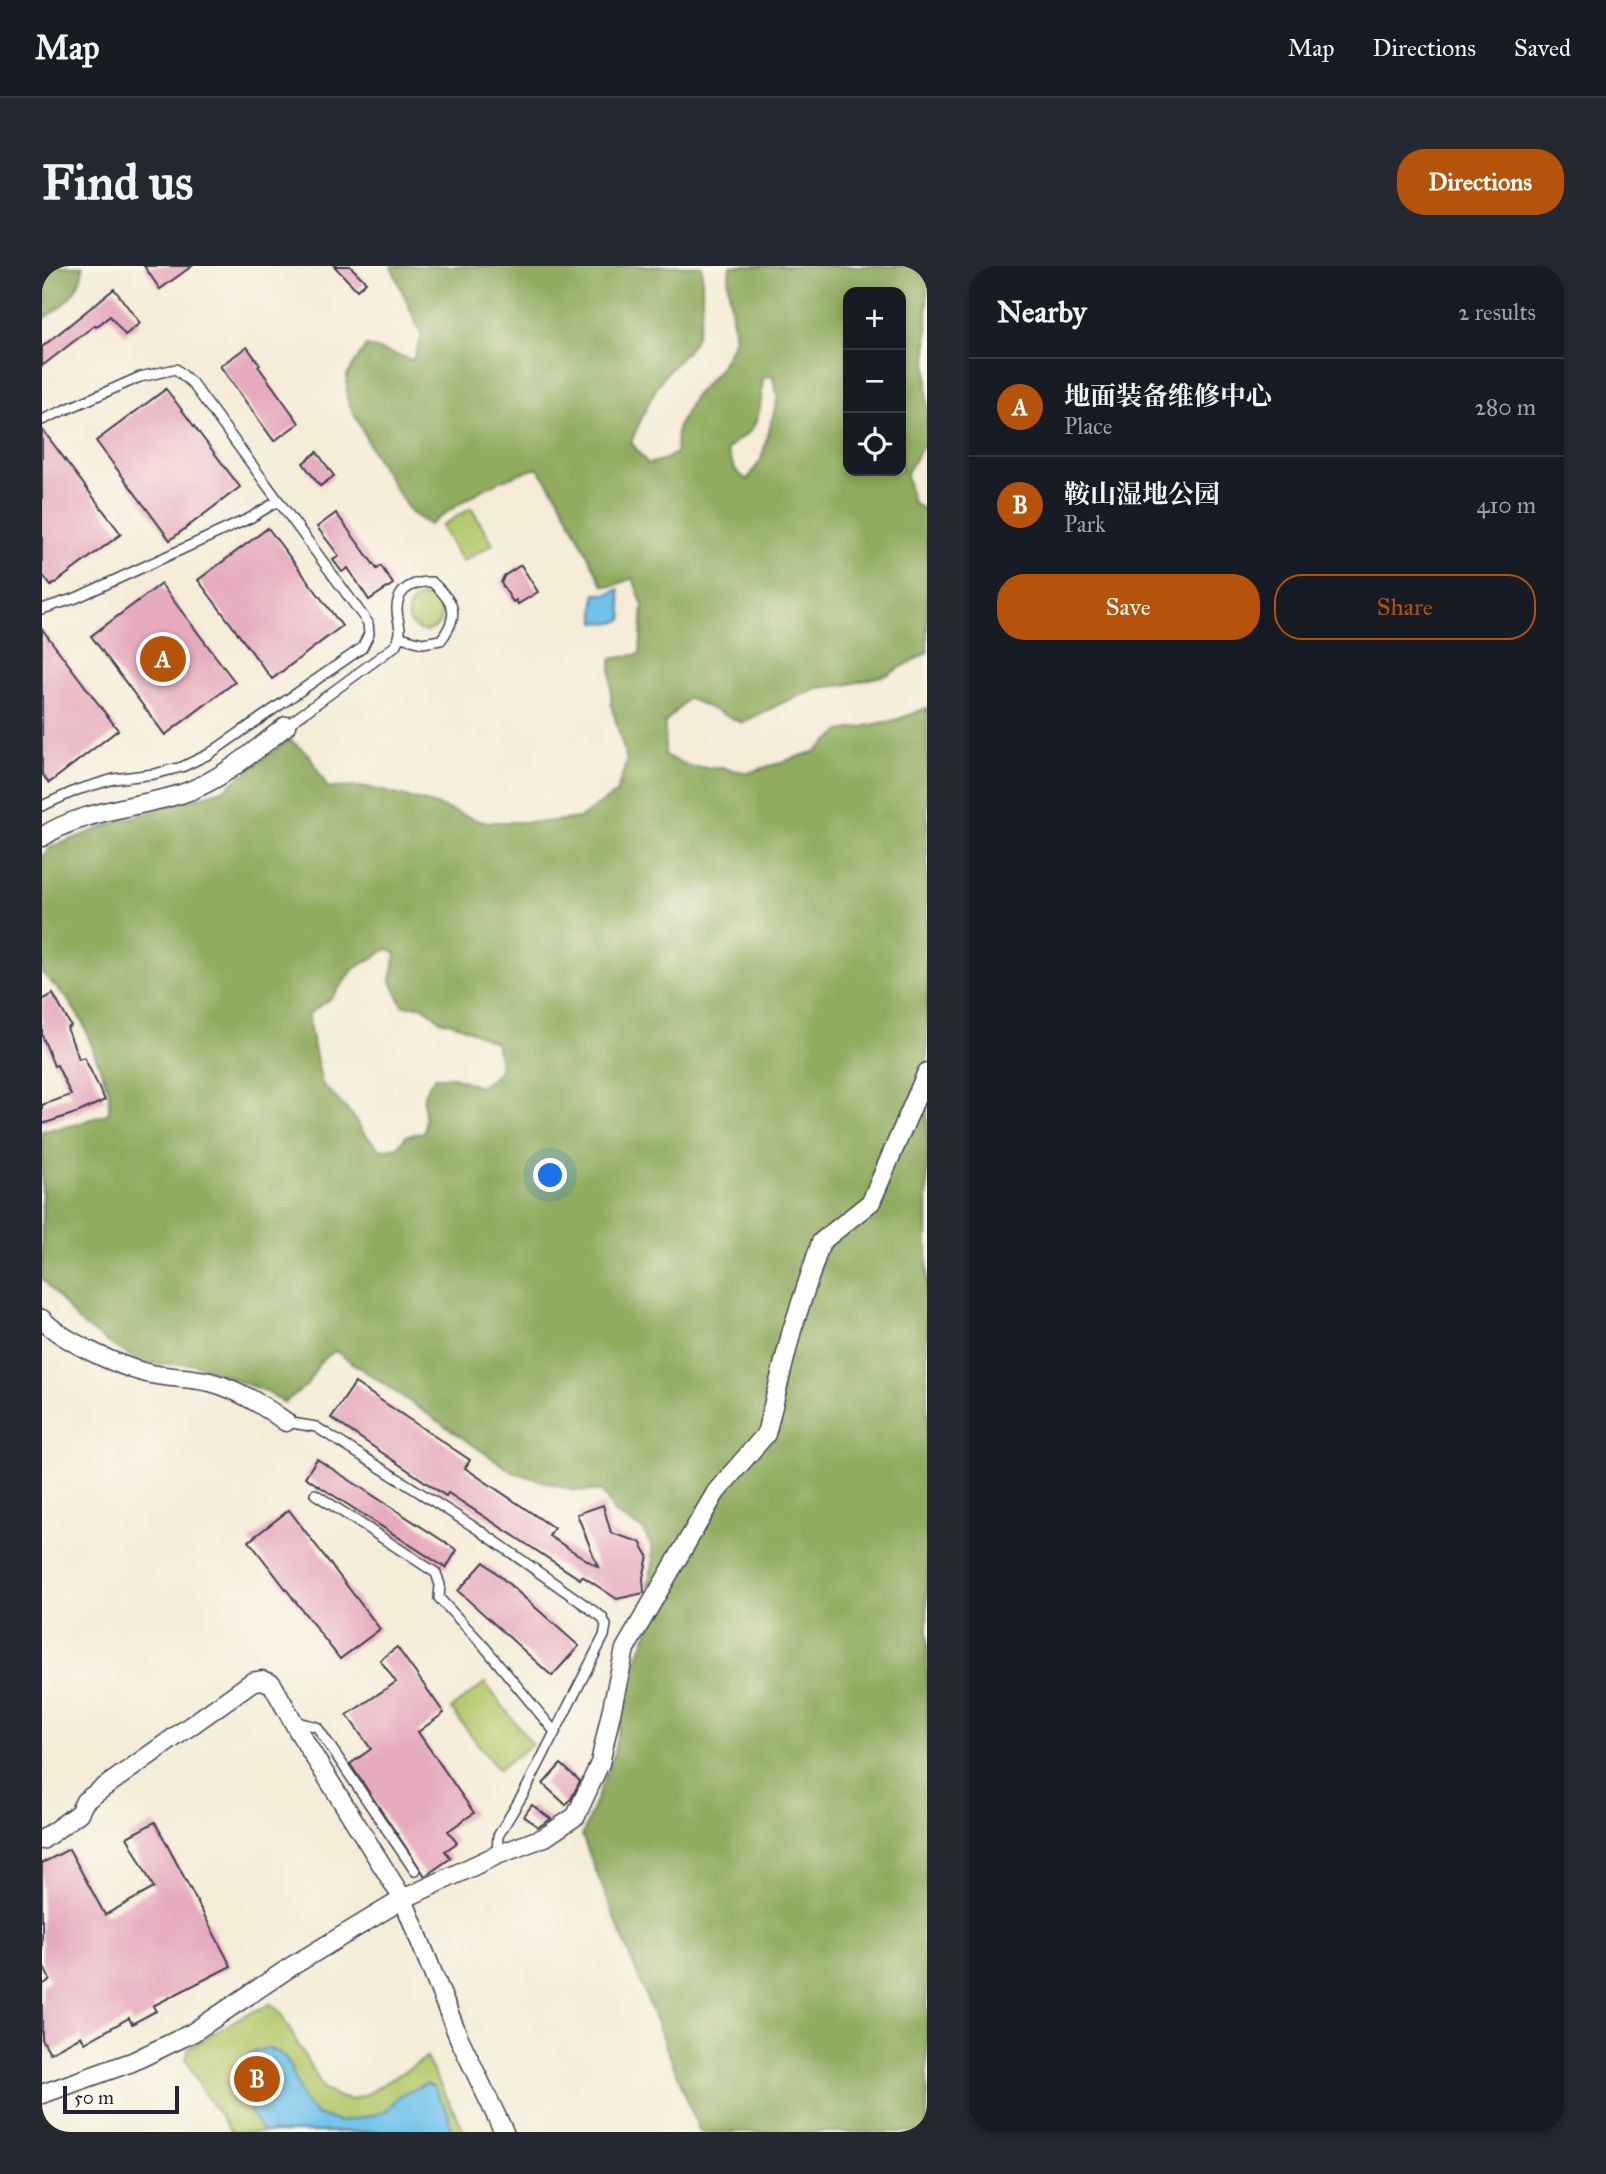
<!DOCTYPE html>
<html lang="en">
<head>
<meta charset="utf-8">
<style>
  :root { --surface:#171b24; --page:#242831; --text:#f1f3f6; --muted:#9ea1a6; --line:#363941; --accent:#b45309 }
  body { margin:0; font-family:"IM FELL Great Primer","Noto Serif SC",serif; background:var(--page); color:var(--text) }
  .controls { position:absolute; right:21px; top:21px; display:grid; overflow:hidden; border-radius:14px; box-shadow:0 4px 10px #0003 }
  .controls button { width:63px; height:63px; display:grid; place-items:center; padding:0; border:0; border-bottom:2px solid var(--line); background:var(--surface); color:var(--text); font:35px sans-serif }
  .scale { position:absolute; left:21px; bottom:18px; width:116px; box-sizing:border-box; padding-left:7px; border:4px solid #22223b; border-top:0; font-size:19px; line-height:24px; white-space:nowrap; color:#22223b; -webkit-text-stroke:5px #fbf7ec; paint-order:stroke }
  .you { position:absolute; left:509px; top:910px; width:24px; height:24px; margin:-18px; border:5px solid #fff; border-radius:50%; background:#1a73e8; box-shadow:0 0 0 10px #1a73e833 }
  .badge { display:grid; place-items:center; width:46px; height:46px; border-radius:50%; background:var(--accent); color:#fff; font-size:23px; font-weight:700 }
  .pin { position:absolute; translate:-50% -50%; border:4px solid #fff; box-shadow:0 2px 7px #0006 }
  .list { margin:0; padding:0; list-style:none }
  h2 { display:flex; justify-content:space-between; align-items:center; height:91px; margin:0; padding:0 28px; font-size:30px }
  h2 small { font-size:23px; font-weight:400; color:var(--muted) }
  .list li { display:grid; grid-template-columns:46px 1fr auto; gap:21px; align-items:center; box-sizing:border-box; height:98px; padding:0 28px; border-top:2px solid var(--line) }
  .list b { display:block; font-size:26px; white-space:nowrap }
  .list p { margin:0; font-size:23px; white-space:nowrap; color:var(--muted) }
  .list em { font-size:23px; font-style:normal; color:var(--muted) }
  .actions { display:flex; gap:14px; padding:21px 28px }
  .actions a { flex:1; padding:16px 0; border:2px solid var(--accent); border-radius:28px; text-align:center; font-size:24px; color:var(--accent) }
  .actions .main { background:var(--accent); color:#fff }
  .icon { flex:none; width:38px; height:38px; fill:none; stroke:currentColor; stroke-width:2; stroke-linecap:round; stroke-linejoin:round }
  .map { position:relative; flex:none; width:885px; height:1866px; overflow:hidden; border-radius:28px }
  header { display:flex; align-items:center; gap:42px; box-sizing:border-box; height:98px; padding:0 35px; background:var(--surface); border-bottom:2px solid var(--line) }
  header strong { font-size:33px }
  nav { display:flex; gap:38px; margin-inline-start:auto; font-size:24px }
  .intro { display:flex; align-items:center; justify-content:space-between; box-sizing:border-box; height:168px; padding:0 42px }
  h1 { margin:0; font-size:49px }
  .button { padding:18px 32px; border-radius:28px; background:var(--accent); color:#fff; font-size:24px; font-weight:700 }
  main { display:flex; gap:42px; padding:0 42px }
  aside { flex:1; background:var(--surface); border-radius:28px; box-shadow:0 4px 10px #0003 }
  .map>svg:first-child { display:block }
</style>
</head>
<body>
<header>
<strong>Map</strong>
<nav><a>Map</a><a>Directions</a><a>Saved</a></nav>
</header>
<div class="intro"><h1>Find us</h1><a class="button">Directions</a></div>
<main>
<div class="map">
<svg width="885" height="1866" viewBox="0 0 885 1866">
  <rect width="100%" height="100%" fill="#fbf7ec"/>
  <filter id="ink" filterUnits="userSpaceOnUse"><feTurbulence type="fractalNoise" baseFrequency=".0143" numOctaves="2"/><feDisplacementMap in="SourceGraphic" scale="14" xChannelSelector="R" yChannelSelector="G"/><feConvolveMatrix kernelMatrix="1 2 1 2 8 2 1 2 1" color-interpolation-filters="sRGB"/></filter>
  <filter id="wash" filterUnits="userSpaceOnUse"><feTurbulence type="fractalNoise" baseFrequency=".00686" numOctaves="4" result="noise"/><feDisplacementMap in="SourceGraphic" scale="28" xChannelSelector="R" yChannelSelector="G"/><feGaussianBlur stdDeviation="1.57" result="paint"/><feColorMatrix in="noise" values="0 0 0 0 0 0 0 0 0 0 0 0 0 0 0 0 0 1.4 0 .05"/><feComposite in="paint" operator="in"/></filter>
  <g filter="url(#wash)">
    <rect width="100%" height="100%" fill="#f4ecd7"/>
    <!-- green -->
    <g fill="#b4c86b" stroke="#6b7553" stroke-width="2">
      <path d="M429,242L451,278L420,296L399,260Z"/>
      <circle cx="383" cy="348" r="17"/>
      <path d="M443,1417L490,1478L456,1504L409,1443Z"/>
      <path d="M229,1738L237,1745L282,1824L296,1831L310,1834L327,1827L384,1792L423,1866H190L163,1829L144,1794L146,1783L199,1751Z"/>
    </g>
    <!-- forest -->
    <g fill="#8fac5f" stroke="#58674d" stroke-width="2" fill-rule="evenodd">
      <path d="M0,0H41C40,24 22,40 3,52L0,51Z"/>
      <path d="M349,0H660C660,22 662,49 654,70C648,86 630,99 620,113C607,133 599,154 589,176L606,198L624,193L634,187L635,163L651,132L678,102L693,73L686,18L688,0H868L885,11V176L876,187L864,209L871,237L885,245V387L847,408L804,419L776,422L742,436L700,457L646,432L623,457V490L650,501L680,502L706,507L774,485L799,465L854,454L885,442V1866H658L540,1570L572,1488L585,1419L614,1344L606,1319L611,1298L610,1281L601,1264L572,1247L560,1225L530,1224L471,1206L293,1085L278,1096L265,1119L242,1137L228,1127L152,1098H103L71,1080L36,1055L0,1012V865L33,859L67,847V825L41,757L24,731L0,707V591L9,581L81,554L181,524L247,473L267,489L286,522L325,521L391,538L440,556H502L538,552L574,527L585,495L569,438V393L598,388L601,340L591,312L571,320L561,319L517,232L496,202C452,213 423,233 387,259L368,246L331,187L305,133V109L324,80L371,94L380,70ZM806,26H859V205H806ZM730,109L736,131L719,194L705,214L694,205L685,185C693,173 697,175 706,167C720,154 719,129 721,112ZM346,683L354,687L349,715L361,740H381L398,754L419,760L454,777C460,804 461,806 437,821L412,811H393C390,815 385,821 383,826C378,840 387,850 382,866L364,870L356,881L339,884L321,866L311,850L280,818L268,764L267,748L290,731L312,703Z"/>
    </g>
    <!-- water -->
    <g fill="#70c2eb" stroke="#497293" stroke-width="2">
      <path d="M577,323L581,353L573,357L553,356V328H567Z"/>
      <path d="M226,1782L241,1789L248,1799L260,1833L274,1849L298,1856L330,1850L344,1845L356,1831L384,1817L391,1820L406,1847L409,1865L221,1866C214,1858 209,1847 205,1837C190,1808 189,1789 226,1782Z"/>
    </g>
    <g id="blocks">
      <!-- building -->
      <g fill="#e6aabe">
        <path d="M102,0H150L118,23Z"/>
        <path d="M292,0H308L324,16L315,24Z"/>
        <path d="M72,23L98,57L83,69L68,50L54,61L53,59L0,100V81Z"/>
        <path d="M205,81L218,99L216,100L257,157L232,175L178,100Z"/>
        <path d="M124,123L198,221L128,274L54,175Z"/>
        <path d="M0,163L79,268L9,320L0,308Z"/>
        <path d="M275,186L292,210L278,220L261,197Z"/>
        <path d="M294,247L335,303L339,300L351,318L327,334L306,302L300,306L291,294L297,290L275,261Z"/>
        <path d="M226,262L300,360L230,413L156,314Z"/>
        <path d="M479,299L496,326L476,338L474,334L471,336L459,317L462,310Z"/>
        <path d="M119,318L193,416L123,469L49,370Z"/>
        <path d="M0,363L76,464L7,517L0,508Z"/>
        <path d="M11,728L29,760L25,762L37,793L42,791L63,834L37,846L0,858V839L29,829L15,799L12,800L0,769V734Z"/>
        <path d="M313,1117L428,1194L423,1202L512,1262L507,1270L556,1301L535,1248L561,1239L569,1267L598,1276L606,1290L601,1312L602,1327L575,1333L540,1310L538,1313L406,1227L404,1230L289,1152Z"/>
        <path d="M275,1193L415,1284L404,1302L263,1211Z"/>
        <path d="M247,1244L338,1363L298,1393L207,1275Z"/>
        <path d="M442,1296L537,1380L510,1410L416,1325Z"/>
        <path d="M355,1381L402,1447L376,1466L432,1547L406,1565L415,1577L403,1585L409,1592L383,1610L308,1498L329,1483L305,1449L354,1416L338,1394Z"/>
        <path d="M519,1498L538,1515L529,1533L524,1539L501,1518Z"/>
        <path d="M490,1539L509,1553L496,1561L482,1550Z"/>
        <path d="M113,1556L189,1700L111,1740L114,1745L90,1758L87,1752L43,1777L39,1770L8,1787L0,1773V1719L8,1714L0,1697V1597L27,1583L63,1649L112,1622L85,1571Z"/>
      </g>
    </g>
  </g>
  <g filter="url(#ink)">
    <use href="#blocks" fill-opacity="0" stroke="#424052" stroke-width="2"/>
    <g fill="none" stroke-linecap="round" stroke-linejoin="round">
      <!-- lane casing -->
      <g stroke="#424052" stroke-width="12">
        <g id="lane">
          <path d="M0,154L98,111L134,103L150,117L326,357L327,368L320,382L167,488L140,501L112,508L72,513L35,524L0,540"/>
          <path d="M0,343L34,332L208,252L236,235"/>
          <path d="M244,460L353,380C363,363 355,359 355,343C355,322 373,315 390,316C412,337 419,347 399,374L380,377L359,371"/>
          <path d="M244,1156L274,1161L437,1264L560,1351L564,1359L562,1370L483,1525L456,1570L455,1589"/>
          <path d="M273,1228L394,1307L398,1319L397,1332L441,1379L513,1466"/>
          <path d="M252,1455L275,1461L373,1605"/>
        </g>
      </g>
      <!-- street casing -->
      <g stroke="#424052" stroke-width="21">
        <g id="street">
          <path d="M0,571C38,545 97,541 139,528C179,515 211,486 244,460"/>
          <path d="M0,1053C20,1075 75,1099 104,1107C125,1112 147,1111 168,1116C195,1123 221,1139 244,1156"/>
          <path d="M0,1574L37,1547L43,1535L210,1416L220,1414L230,1418L258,1468L361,1633L417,1772L462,1866"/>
          <path d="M0,1828L90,1796L150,1767L250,1700L361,1633L455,1589L503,1571L534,1550L558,1497L583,1383L674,1226L724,1168L750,1064L779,976L829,936L885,806"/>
        </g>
      </g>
      <!-- lane -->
      <use href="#lane" stroke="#fff" stroke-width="9"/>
      <!-- street -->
      <use href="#street" stroke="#fff" stroke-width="18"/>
    </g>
  </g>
</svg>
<div class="controls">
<button>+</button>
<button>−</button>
<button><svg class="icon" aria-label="locate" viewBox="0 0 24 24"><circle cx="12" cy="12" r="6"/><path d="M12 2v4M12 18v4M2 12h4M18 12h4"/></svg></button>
</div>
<div class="scale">50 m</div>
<div class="you"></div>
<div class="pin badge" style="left:121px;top:393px">A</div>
<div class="pin badge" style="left:215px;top:1813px">B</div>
</div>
<aside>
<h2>Nearby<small>2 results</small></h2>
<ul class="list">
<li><span class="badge">A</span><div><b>地面装备维修中心</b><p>Place</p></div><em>280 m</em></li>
<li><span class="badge">B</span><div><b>鞍山湿地公园</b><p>Park</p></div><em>410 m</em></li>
</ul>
<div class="actions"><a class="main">Save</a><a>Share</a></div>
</aside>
</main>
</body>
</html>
